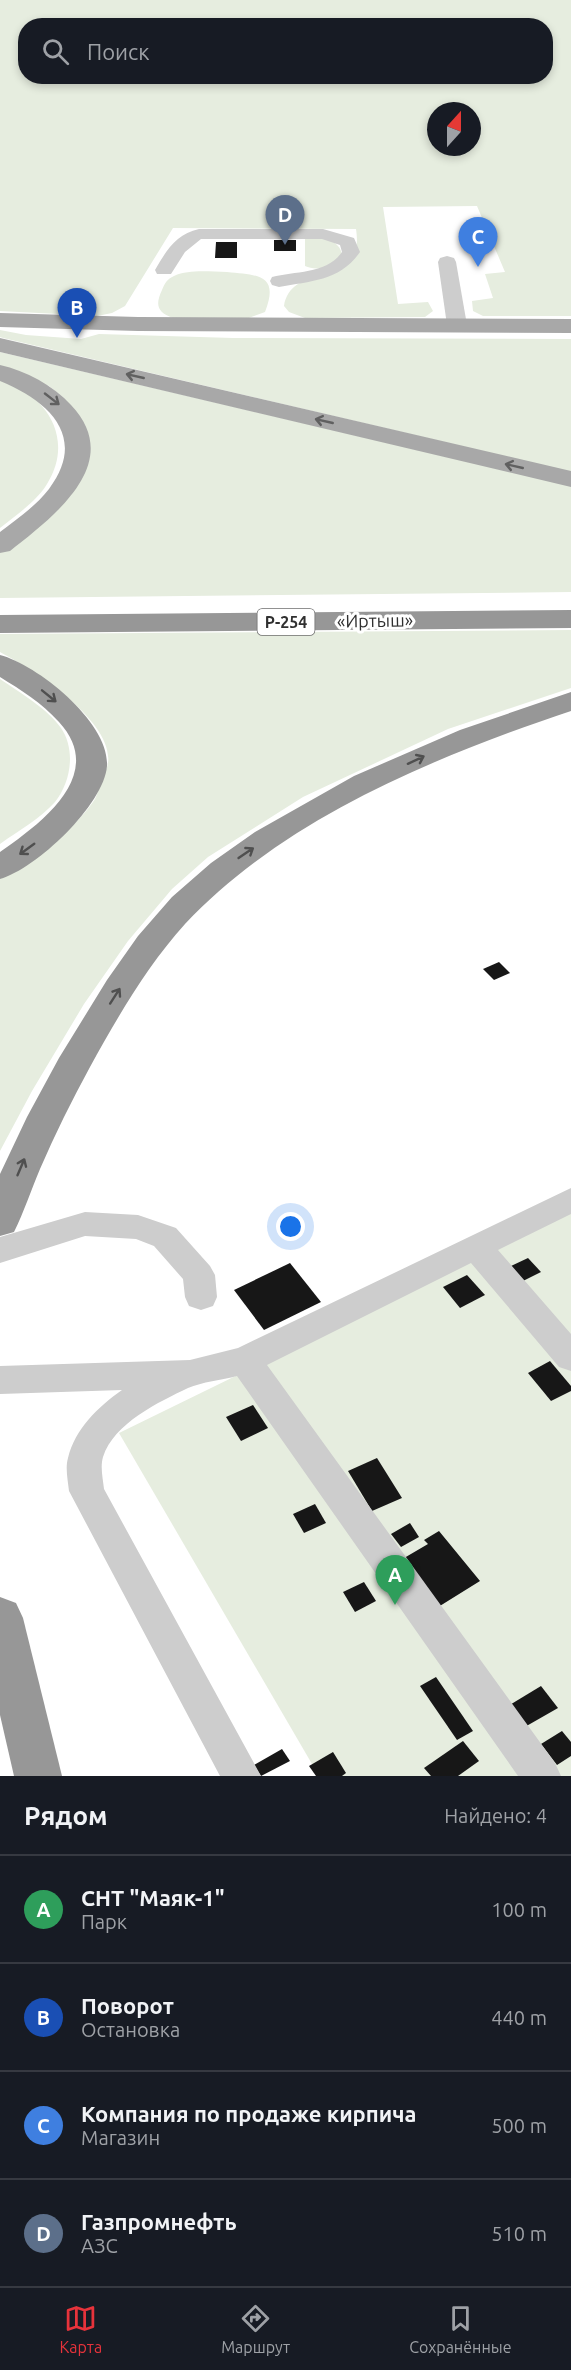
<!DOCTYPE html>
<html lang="ru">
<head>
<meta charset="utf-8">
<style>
  :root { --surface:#171b24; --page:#242831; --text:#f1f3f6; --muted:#9ea1a6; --line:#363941; --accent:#e7333b }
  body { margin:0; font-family:Ubuntu,sans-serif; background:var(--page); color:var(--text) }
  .compass { position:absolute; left:427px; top:102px; width:54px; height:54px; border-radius:50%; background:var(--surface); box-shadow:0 3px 9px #0003; rotate:21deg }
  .you { position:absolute; left:291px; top:1227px; width:21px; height:21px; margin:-15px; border:4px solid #fff; border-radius:50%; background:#1a73e8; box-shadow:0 0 0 9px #1a73e833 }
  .badge { display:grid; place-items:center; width:39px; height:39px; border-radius:50%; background:var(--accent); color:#fff; font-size:20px; font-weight:700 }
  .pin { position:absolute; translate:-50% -50px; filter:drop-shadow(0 2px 3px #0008) }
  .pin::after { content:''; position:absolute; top:32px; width:21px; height:18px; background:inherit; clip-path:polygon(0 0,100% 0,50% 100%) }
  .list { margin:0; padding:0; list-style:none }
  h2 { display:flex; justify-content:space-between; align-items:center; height:78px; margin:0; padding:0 24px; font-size:26px }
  h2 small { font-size:20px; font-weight:400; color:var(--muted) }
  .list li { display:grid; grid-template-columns:39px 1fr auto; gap:18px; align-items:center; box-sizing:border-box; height:108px; padding:0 24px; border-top:2px solid var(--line) }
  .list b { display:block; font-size:22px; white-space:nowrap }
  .list p { margin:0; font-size:20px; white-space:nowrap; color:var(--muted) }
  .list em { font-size:20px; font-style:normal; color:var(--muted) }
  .icon { flex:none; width:33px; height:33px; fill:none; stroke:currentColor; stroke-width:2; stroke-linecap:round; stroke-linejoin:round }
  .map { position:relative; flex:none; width:571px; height:1776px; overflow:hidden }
  .search { position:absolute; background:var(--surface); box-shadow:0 3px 9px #0003; left:18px; right:18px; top:18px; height:66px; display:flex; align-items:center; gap:15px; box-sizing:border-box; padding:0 21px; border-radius:24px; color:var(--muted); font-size:22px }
  .sheet { height:510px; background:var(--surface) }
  nav { display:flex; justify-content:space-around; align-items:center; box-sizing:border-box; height:84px; border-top:2px solid var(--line); background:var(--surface); font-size:16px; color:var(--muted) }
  nav a { display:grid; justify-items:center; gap:3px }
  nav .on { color:var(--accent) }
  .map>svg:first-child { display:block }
</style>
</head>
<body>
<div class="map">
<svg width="571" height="1776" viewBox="0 0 571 1776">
  <rect width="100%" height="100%" fill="#fff"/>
  <!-- green -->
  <g fill="#e6eddf" fill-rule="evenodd">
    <path d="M0,0H571V316H483L473,311L472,301L493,298L485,274L505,272L477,206L383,207L398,304L428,302L433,311L425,317L305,318L289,312L284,306C293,257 366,295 356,229L173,228L125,306L112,313L97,316L0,311ZM26,26H546V76H26ZM436,111H472V147H436Z"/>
    <path d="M305,235C319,236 341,239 342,256C334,266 318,272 305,266Z"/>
    <path d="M227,272C257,275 280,274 265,312L246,319L173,318C157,312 155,305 162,290C165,283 167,279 174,276C190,269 210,272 227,272Z"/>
    <path d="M0,330L26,335L81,339L99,334L233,338L571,339V472L3,338L0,337Z"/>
    <path d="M0,352L571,486V592L0,598V553L66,500L64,398L49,386L0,366Z"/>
    <path d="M0,380C47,394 75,439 47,484C36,502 16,515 0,528Z"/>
    <path d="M571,630V688L448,729L303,797L208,857L172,889L128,941L84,1004L32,1091L0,1151V877C31,855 71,834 93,802C97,797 98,790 100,785C102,778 107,770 108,763C114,721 32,669 0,652V634Z"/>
    <path d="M0,679C19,692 48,709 61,728C76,750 71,782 55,802C41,818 18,831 0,844Z"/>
    <path d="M571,1212V1776H319L119,1433Z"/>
  </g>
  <!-- building -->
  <g fill="#171717">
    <rect x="274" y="240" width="22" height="11"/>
    <path d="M216,242H237V258H215Z"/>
    <path d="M499,962L510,973L494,980L483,969Z"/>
    <path d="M528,1258L541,1272L523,1281L511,1266Z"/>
    <path d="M290,1263L321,1302L264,1330L234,1290Z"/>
    <path d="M467,1275L485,1295L460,1308L443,1287Z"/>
    <path d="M550,1361L571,1386V1391L551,1401L528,1373Z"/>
    <path d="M253,1405L268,1428L241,1441L226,1417Z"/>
    <path d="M377,1458L402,1498L372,1511L348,1471Z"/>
    <path d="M315,1504L326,1523L304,1533L293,1514Z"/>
    <path d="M410,1523L419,1537L401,1547L391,1534Z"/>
    <path d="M439,1531L480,1581L435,1609L399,1561L428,1544L424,1540Z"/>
    <path d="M364,1582L376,1601L355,1612L343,1592Z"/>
    <path d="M436,1677L473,1731L457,1740L420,1686Z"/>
    <path d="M541,1686L558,1708L523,1728L508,1706Z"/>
    <path d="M562,1731L571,1742V1756L557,1765L541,1744Z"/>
    <path d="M463,1741L479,1761L458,1776H431L424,1768Z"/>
    <path d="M282,1749L290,1761L261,1776L254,1765Z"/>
    <path d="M333,1752L346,1773L342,1776H316L309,1766Z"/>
  </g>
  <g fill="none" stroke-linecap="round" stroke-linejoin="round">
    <!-- minor -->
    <g fill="#cdcdcd" fill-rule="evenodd">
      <path d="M199,229H323L354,238L360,252C340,281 311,281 279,287L272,285L270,281L272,277C295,271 327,274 342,252L340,245L322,239H201L185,252L171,274H157L155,270C166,251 176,234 199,229Z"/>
      <path d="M447,256L454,258L456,262L467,325L464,329H450L447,325L438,262L440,258Z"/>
      <path d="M571,1188V1214L498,1250L571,1334V1371L559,1367L471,1263L267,1365L555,1763L561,1776H518L237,1376C222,1380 202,1382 188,1388C159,1402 114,1423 103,1457C100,1467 103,1479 104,1489L261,1776H220L69,1491C68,1481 65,1468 68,1458C75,1429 98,1407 122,1390L0,1394V1366L190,1360L238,1348Z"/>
      <path d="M85,1212L138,1215L176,1228L210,1266L215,1275L217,1297L213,1306L201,1310L189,1306L185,1297L183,1279L154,1246L136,1239L85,1236L0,1263V1237Z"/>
    </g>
    <!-- major -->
    <g fill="#a8a8a8" fill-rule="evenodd">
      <path d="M0,313L138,317L571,319V333L138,331L0,327Z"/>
      <path d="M0,338L571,471V487L0,352Z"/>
      <path d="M0,365C26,371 53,385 71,405C126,463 53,517 10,551L0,553V532C17,519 36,506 49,489C88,437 49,401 0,381Z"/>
    </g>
    <!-- highway -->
    <g fill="#979797" fill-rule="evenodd">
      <path d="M571,610V628L0,633V615Z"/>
      <path d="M0,655C38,665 110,723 107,766C104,805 36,869 0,879V852C40,824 108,775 59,722C42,703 21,690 0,677Z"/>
      <path d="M571,692V711C437,756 284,818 185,924C147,966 117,1018 90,1067C72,1100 55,1134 40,1169C31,1190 24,1212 14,1232L0,1236V1174L27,1117L59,1058L107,980L138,936L172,897L211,863L255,832L354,776L460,730Z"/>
      <path d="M0,1597L16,1603L23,1618L62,1776H14L0,1715Z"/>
    </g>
  </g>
  <!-- one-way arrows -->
  <defs><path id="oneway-shaft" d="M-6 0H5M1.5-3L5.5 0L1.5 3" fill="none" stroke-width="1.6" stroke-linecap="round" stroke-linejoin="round" transform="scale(1.5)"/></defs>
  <g stroke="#606060">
    <use href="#oneway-shaft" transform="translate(135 376) rotate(-167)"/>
    <use href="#oneway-shaft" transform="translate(52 399) rotate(38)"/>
    <use href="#oneway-shaft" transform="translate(324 421) rotate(-167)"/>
    <use href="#oneway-shaft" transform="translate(514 466) rotate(-167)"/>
  </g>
  <g stroke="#4f4f4f">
    <use href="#oneway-shaft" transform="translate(49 696) rotate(39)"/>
    <use href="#oneway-shaft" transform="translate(416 760) rotate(-25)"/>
    <use href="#oneway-shaft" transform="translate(27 849) rotate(144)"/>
    <use href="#oneway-shaft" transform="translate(246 853) rotate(-34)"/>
    <use href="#oneway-shaft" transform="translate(115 996) rotate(-57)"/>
    <use href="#oneway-shaft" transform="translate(21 1167) rotate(-67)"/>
  </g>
  <g text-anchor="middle" stroke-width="6" stroke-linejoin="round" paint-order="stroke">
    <!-- shield labels -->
    <rect fill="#fff" stroke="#6e6e6e" stroke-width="1.5" x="257.5" y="609" width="57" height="26" rx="4.5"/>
    <g font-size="16" font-weight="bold" fill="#303030">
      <text x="286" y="628">Р-254</text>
    </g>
    <!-- street labels -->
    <g font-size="18" fill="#303030" stroke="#fff">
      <text transform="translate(375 621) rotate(-1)" y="6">«Иртыш»</text>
    </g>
  </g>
</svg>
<svg class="compass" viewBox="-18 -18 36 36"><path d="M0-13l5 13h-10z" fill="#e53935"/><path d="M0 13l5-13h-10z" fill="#9ea1a6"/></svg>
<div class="you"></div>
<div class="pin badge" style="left:395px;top:1605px;background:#2e9e5b">A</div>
<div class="pin badge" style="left:77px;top:338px;background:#1a4fb4">B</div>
<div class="pin badge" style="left:478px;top:267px;background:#3f7fe0">C</div>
<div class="pin badge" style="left:285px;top:245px;background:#5c6f8a">D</div>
<div class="search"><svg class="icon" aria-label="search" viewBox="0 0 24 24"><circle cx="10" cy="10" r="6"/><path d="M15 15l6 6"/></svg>Поиск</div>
</div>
<section class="sheet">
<h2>Рядом<small>Найдено: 4</small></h2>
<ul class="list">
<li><span class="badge" style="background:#2e9e5b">A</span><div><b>СНТ &quot;Маяк-1&quot;</b><p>Парк</p></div><em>100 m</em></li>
<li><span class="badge" style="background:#1a4fb4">B</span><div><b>Поворот</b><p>Остановка</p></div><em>440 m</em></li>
<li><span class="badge" style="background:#3f7fe0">C</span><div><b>Компания по продаже кирпича</b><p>Магазин</p></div><em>500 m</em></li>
<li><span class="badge" style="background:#5c6f8a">D</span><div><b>Газпромнефть</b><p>АЗС</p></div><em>510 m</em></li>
</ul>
</section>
<nav>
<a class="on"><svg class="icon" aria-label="map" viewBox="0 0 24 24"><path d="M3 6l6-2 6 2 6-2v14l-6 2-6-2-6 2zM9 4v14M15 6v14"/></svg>Карта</a>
<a><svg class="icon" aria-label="directions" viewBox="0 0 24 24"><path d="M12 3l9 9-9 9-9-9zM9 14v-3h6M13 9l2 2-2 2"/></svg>Маршрут</a>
<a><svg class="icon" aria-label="saved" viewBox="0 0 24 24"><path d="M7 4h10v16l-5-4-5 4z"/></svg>Сохранённые</a>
</nav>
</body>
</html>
